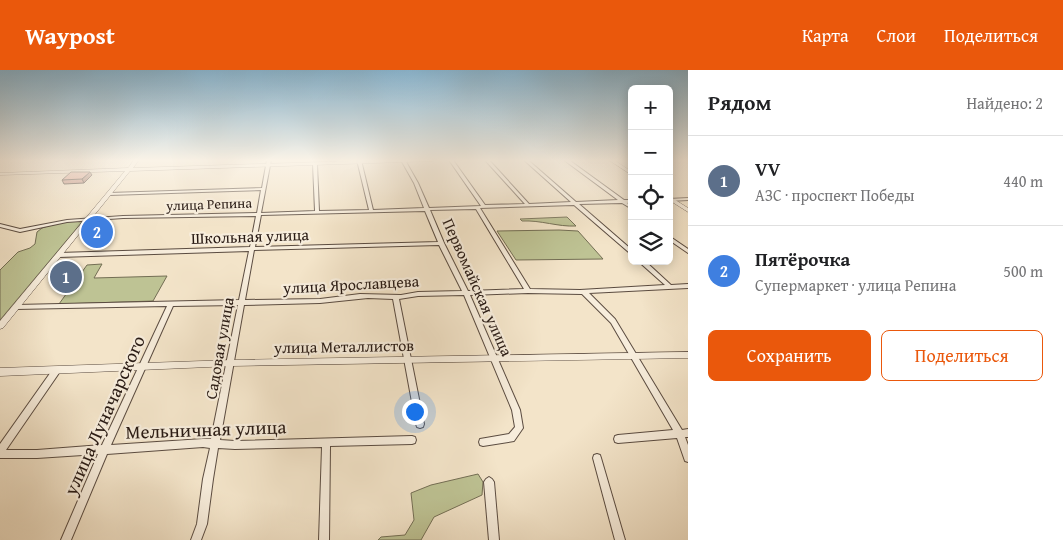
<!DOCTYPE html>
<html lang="ru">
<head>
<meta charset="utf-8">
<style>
  :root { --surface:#fff; --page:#f2f2f2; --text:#202124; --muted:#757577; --line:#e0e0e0; --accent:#ea580c }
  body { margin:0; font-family:"Gentium Book Plus",serif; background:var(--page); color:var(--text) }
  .controls { position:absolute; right:15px; top:15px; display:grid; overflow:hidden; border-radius:8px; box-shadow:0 2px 12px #0003 }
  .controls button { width:45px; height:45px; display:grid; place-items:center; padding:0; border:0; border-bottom:1px solid var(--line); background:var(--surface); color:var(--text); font:25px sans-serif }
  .you { position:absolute; left:414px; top:341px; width:18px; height:18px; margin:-12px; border:4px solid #fff; border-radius:50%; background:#1a73e8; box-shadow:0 0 0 8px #1a73e833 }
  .badge { display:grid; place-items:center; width:32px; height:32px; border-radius:50%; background:var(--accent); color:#fff; font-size:16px; font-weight:700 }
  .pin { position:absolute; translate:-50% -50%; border:2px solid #fff; box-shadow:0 1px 5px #0006 }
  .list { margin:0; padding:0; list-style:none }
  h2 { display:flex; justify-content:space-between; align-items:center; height:65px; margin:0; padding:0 20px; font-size:21px }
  h2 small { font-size:16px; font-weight:400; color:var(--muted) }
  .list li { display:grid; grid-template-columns:32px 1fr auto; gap:15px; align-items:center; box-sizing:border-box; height:90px; padding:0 20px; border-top:1px solid var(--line) }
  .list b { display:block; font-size:19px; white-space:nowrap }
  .list p { margin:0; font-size:16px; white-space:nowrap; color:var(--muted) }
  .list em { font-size:16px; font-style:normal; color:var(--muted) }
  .actions { display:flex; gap:10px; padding:15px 20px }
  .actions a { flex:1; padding:11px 0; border:1px solid var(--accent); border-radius:8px; text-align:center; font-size:18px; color:var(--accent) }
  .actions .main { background:var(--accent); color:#fff }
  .icon { flex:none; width:28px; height:28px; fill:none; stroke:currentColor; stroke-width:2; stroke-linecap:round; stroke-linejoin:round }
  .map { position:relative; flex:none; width:688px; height:470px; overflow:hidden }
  header { display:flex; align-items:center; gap:30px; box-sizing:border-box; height:70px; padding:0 25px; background:var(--accent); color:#fff }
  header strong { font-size:24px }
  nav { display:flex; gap:28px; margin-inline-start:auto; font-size:18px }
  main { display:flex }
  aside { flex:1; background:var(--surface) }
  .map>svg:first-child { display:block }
</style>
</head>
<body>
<header>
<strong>Waypost</strong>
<nav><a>Карта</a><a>Слои</a><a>Поделиться</a></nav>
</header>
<main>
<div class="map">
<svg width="688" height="470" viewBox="0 0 688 470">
  <rect width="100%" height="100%" fill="#f3e4c9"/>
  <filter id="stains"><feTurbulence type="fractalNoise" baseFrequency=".004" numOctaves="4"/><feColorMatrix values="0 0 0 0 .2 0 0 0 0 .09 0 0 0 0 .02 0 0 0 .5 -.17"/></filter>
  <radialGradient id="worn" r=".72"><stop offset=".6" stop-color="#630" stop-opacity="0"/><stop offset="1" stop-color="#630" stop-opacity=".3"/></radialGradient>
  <!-- green -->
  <g fill="#bec394" stroke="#736e54">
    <path d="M567,147L576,156C558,157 541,150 522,151L520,149Z"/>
    <path d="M74,151L82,152L0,250V200L18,182L30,178L35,174L37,162L42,158L56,153Z"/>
    <path d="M559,160L578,161L603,189L516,190L497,161Z"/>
    <path d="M102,194L94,208L167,206L153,231L59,234L87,195Z"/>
    <path d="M478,404L483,412L482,425L434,447L421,470H378L381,467L405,465L414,450L411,423L431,415Z"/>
  </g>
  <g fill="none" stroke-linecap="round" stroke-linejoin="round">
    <!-- minor casing -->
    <g stroke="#5b4c41" stroke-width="2">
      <g id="minor">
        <path d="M267,90H271L261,143L315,141L313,94L315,93L317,94L319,141L369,140L357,90H361L373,140L424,138L414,113L401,90H405L418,113L429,138L481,136L449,90H453L485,135L525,134L485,90H489L529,134L571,132L524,90H528L576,132L618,130L564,90H569L624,130H632V132L627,133L632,136V139L622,133L579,134L632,180V185L574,135L480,138L530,219L580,220L665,215L638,191H645L671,215L688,214V218L589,223L615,249L682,360L688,359V367H685L688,375V392L685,391L677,368L618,373L615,372L614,369L615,366L618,365L673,360L611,253L582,224L528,223L470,225L520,340L523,358L514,371L483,376L480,375L479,372L480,369L509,364L515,357L512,340L464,225L418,226L399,229L424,354L423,357L420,358L417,357L416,354L393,229L368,228L320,233L244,235L220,370L235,371L412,366L415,367L416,370L415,373L412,374L330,376L329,470H319L322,377L235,379L218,378L213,409L207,454L201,470H191L197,454L203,409L210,378L203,377L107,384L71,470H61L98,384L37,388H0V374L53,299L56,298L59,299L60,301L59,303L6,380H37L102,375L167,236L16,239L13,237L16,235L239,230L249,181L59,187L56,185L59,183L250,177L256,146L123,148L67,152L20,162L0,157V154L20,159L67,150L123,146L257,143L261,120L109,125L107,124L109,123L262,118ZM476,139L524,219L468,221L444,173L430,140ZM425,141L438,172L255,177L261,145ZM439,175L462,221L418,222L401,225L360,224L320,229L245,230L254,180ZM238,235L211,369H203L111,375L173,236Z"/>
        <path d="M688,128V130L669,131V129Z"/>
        <path d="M669,166L688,179V183L669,170Z"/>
        <path d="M597,384L600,385L601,388L625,470H615L593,388L594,385Z"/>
        <path d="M489,407L492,409L494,412L499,470H489L484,412L486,409Z"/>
      </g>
    </g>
    <!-- tertiary casing -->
    <g stroke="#5b4c41" stroke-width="1">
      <g id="tertiary">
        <path d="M134,90H139L133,98L384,90H435L433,91L130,101L3,258L0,259V251L125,101L0,105V103L128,98Z"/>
        <path d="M609,90H614L632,102V105Z"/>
        <path d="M669,126L688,138V142L669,130Z"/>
        <path d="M688,282V288L232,296L0,306V298L232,290Z"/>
      </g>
    </g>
    <!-- minor -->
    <use href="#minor" fill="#f7eddc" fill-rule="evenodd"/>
    <!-- tertiary -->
    <use href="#tertiary" fill="#f7eddc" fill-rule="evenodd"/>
  </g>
  <!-- wall -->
  <path fill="#bf8478" stroke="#281a14" d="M92,105L84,113L64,114L62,110Z"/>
  <!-- shaded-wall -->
  <path fill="#9b6c61" stroke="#281a14" d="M90,102L92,105L84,113L82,109Z"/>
  <!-- building -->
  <path fill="#de9a8b" stroke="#281a14" d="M71,102H90L82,109L62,110Z"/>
  <!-- sky -->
  <linearGradient id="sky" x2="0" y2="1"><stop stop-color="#89b8d5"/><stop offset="0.58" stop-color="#faf3e7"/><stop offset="1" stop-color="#faf3e7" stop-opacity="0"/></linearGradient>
  <rect width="688" height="156" fill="url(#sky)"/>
  <g text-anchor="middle" stroke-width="4.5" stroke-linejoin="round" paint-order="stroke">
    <!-- far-street labels -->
    <g font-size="14" fill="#281a14" stroke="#f7eddc">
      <text transform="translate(209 134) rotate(-2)" y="5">улица Репина</text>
    </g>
    <!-- street labels -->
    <g font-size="16" fill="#281a14" stroke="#f7eddc">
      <text transform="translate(250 166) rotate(-2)" y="6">Школьная улица</text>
      <text transform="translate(351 214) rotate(-3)" y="6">улица Ярославцева</text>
      <text transform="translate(478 217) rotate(66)" y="6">Первомайская улица</text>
      <text transform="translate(344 276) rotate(-1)" y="6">улица Металлистов</text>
      <text transform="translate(219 278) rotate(-80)" y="6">Садовая улица</text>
    </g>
    <!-- near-street labels -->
    <g font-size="19" fill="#281a14" stroke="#f7eddc">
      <text transform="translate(104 345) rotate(-66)" y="7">улица Луначарского</text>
      <text transform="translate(206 359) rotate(-2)" y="7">Мельничная улица</text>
    </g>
  </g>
  <rect width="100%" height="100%" filter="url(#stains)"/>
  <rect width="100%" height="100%" fill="url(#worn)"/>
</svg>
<div class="controls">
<button>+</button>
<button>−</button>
<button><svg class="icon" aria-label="locate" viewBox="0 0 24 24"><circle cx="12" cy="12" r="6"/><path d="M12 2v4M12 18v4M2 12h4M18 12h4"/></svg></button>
<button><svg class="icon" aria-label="layers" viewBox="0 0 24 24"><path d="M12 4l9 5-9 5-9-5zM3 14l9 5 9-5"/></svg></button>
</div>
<div class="you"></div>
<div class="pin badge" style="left:66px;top:207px;background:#5c6f8a">1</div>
<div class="pin badge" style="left:97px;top:162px;background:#3f7fe0">2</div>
</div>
<aside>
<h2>Рядом<small>Найдено: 2</small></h2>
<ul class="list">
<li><span class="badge" style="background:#5c6f8a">1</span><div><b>VV</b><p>АЗС · проспект Победы</p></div><em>440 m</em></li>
<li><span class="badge" style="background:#3f7fe0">2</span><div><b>Пятёрочка</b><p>Супермаркет · улица Репина</p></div><em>500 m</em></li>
</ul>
<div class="actions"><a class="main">Сохранить</a><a>Поделиться</a></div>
</aside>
</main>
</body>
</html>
